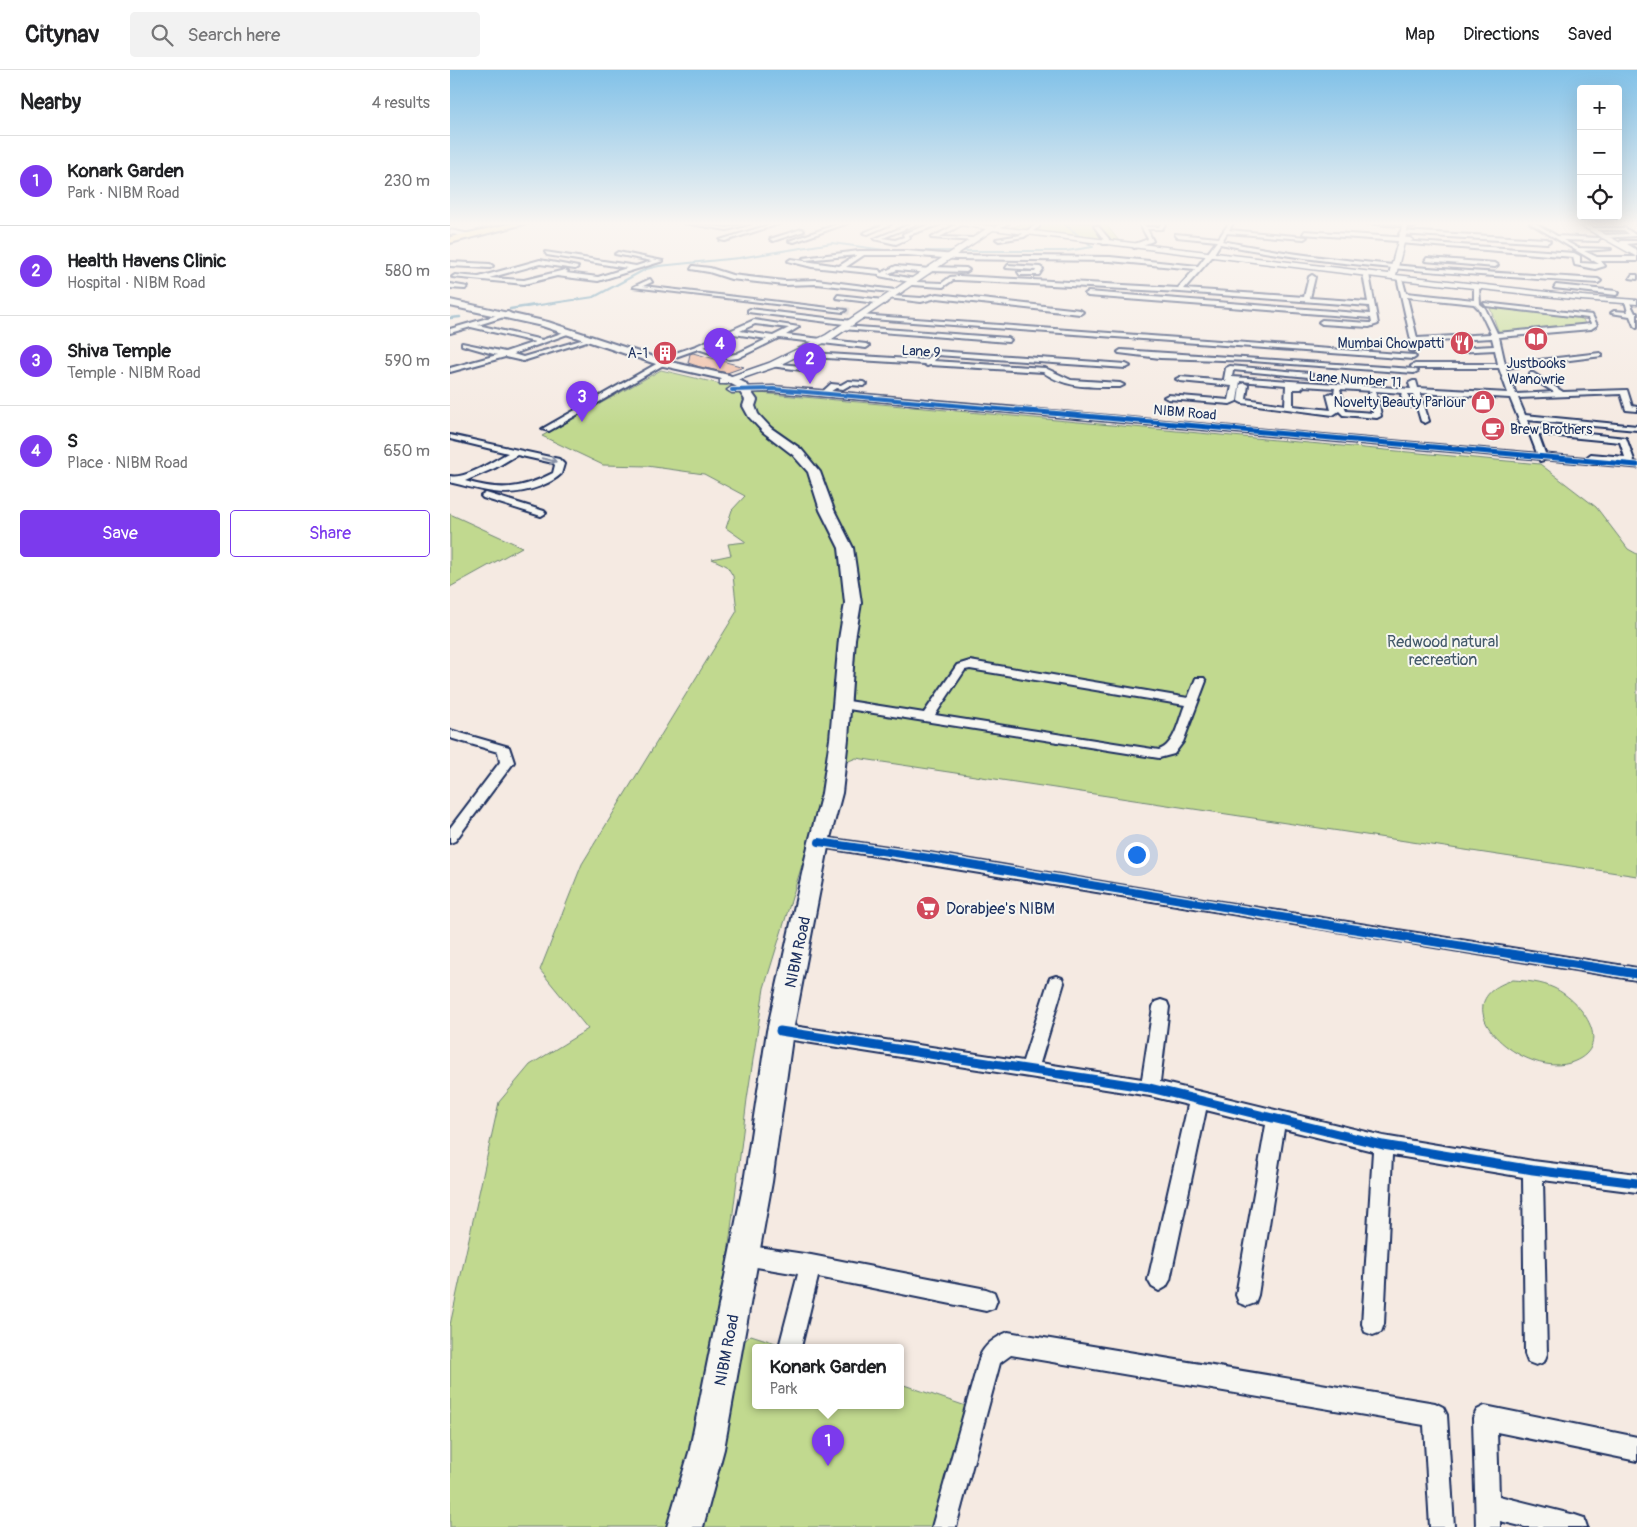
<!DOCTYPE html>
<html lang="en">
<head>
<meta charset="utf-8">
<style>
  :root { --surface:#fff; --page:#f2f2f2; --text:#202124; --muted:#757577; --line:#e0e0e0; --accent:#7c3aed }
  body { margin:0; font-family:Pangolin,sans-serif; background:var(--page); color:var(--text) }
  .controls { position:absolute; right:15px; top:15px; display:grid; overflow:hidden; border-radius:5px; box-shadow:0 5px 20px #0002 }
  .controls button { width:45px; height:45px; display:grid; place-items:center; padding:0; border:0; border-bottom:1px solid var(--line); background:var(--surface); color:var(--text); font:25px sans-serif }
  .you { position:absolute; left:686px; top:784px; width:18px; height:18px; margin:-12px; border:4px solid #fff; border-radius:50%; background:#1a73e8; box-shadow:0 0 0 8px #1a73e833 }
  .badge { display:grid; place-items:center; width:32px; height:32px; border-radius:50%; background:var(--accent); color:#fff; font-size:16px; font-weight:700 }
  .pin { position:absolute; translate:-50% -41px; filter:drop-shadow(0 1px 2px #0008) }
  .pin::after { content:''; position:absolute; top:26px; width:18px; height:15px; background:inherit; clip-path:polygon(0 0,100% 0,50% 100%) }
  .popup { position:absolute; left:302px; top:1274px; width:152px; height:65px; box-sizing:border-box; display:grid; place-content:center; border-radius:5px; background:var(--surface); filter:drop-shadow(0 1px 4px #0005); font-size:16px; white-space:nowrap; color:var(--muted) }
  .popup b { font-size:19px; color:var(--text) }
  .popup::after { content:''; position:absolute; left:50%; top:100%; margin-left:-10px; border:10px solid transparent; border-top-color:var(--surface) }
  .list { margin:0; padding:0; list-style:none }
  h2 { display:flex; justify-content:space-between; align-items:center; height:65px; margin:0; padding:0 20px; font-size:21px }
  h2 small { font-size:16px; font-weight:400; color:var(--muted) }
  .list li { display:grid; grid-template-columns:32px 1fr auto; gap:15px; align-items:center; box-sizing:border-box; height:90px; padding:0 20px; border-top:1px solid var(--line) }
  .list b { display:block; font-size:19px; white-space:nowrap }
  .list p { margin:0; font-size:16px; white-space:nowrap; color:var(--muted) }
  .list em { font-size:16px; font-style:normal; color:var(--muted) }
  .actions { display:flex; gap:10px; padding:15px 20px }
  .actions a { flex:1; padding:11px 0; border:1px solid var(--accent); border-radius:5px; text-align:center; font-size:18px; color:var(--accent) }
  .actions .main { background:var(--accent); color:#fff }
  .icon { flex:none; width:28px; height:28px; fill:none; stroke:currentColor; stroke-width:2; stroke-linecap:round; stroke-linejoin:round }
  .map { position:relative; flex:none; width:1187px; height:1457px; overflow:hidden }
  header { display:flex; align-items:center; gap:30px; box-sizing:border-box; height:70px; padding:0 25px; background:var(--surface); border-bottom:1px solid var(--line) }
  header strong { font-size:24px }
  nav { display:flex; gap:28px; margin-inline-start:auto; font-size:18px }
  .search { width:350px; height:45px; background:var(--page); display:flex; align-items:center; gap:12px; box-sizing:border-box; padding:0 18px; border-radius:5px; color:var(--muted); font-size:19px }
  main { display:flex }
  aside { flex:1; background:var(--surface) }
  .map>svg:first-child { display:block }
</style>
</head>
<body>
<header>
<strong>Citynav</strong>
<div class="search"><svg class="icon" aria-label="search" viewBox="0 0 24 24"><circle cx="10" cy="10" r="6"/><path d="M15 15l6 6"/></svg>Search here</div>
<nav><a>Map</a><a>Directions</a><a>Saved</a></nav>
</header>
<main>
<aside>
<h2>Nearby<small>4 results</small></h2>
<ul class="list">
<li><span class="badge">1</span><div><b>Konark Garden</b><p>Park · NIBM Road</p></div><em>230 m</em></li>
<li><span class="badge">2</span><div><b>Health Havens Clinic</b><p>Hospital · NIBM Road</p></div><em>580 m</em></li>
<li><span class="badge">3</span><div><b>Shiva Temple</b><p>Temple · NIBM Road</p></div><em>590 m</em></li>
<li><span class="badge">4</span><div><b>S</b><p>Place · NIBM Road</p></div><em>650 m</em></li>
</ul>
<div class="actions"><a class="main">Save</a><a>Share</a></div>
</aside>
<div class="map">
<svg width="1187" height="1457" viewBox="0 0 1187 1457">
  <rect width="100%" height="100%" fill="#f5eae2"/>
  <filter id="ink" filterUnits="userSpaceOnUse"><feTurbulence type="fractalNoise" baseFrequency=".02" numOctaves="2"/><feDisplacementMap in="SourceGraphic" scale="10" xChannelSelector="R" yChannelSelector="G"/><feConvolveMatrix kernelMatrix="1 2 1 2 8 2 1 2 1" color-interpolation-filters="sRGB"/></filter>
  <g filter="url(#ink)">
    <!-- green -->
    <g fill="#c1d98f" stroke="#6e8476">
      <path d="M577,153H655L669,171L558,158Z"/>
      <path d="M1039,235L1132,247L1135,254L1049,263Z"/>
      <path d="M211,300L309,323L1090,394L1146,437L1178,479L1187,484V806L406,688L382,698L314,918L297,1029L264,1297L218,1457H0V1255L49,1032L80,995L138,959L90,900L132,794L287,541L283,506L277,496L262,489L281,485L278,474L296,472L276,458L282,440L295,426L254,404L197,396L153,395L92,366Z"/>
      <path d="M0,444L72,477L0,517Z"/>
      <path d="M1063,910C1077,911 1091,912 1104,918C1133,932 1166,978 1120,993C1072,1008 987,933 1063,910Z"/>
      <path d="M301,1265L338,1277H306V1335H450L451,1314L516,1336L488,1457H236L289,1276Z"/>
    </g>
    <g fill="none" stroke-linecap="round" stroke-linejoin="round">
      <!-- stream-far1 -->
      <path stroke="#5c93b1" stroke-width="2" d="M76,237L144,227L196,199L209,196L289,188L382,173L442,181H616L643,177L613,153"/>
      <!-- stream -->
      <g stroke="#5c93b1" stroke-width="2.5">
        <path d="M60,239L85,235"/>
        <path d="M0,248L10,247"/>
      </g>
    </g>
    <!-- building -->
    <path fill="#efbba2" stroke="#1b2f5e" d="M243,283L294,297L277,303L250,297L238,293L240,284Z"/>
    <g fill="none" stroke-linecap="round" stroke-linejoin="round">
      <!-- minor-tunnel -->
      <path stroke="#c9c5c8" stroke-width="7" stroke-dasharray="7 4" stroke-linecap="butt" d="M393,240L404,242"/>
      <!-- minor casing -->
      <g stroke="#1b2f5e" stroke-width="4">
        <g id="minor">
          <path d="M234,153L277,158L302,153L277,160Z"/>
          <path d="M325,153H332L275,171L270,170Z"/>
          <path d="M391,153H398L344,172L339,171Z"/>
          <path d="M437,153L441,154L418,164L413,163Z"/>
          <path d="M463,153H469L433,168L445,170L454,167L453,164C466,159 481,153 494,153L459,165L460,168L446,174L424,169Z"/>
          <path d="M509,153L513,154L490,167L523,168L525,171L481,168Z"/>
          <path d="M553,153H559L547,159L543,158Z"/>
          <path d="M585,153H589V157L574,167L549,171L546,169L571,165L585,155Z"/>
          <path d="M689,153H693L696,157H709L711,153H716L712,159H697L703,171L684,178L682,175L698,169Z"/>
          <path d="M779,153H783L779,160L857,167L854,169L777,163L772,171C896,196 1022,201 1148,209L1151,211L1148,213C1021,204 895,199 770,174L762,187L734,219L854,227L859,207L862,205L865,207L860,228L918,232L913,204L916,202L919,204L928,254L919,257L872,254L869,252L872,250L919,253H922L921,248L638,226L635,224L638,222L920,244L919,236L730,222L509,210H503L493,217L462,215L460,212L429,206V204L362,197L338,191L341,189L389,196L407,185L356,190L353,188L409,181H457L506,185L660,187L748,196L767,171L727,167L725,164L769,168ZM414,185H457L506,189L660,191L745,199L728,218L509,206L500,207L492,213L467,212L465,209L437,204L447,200L479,203L481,201L516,202L519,200L516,198L482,197L480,199L446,196L431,203L429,200L396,197Z"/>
          <path d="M912,153L966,156L964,157Z"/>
          <path d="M1080,153H1085L1107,166L1150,168L1148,171L1113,170L1128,178L1161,179L1134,181L1147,187H1187V191H1151L1155,196L1145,199L1125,195L1123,187L949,173L952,171L1124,183L1130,186V193L1149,194Z"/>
          <path d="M644,156H648L659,169L657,174H653L654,170Z"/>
          <path d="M1139,158H1175L1187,166L1152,168L1150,165L1179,164L1174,160H1141Z"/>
          <path d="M352,159L354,161L323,171L320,169Z"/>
          <path d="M0,160L20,164L17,166L0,164Z"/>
          <path d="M855,161L960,168L963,170L960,172L853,164Z"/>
          <path d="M951,161L1097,169L1100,171L1097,173L949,164Z"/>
          <path d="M1171,171H1187V173L1177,174L1187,180V184L1169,174Z"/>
          <path d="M95,182L186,196L202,191L165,184L168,182L213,191L148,211L107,206L74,214L2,207L5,205L29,207L90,190L128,197L125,199L90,194L39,208L74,210L115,200L118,202L116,203L148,207L177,198L97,185Z"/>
          <path d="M977,188L1045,193L1048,195L1045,197L975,191Z"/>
          <path d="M0,192L40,194L43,196L40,198L0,196Z"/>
          <path d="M558,195L590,197L593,199L589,205H570L568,202H585L586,200L556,198Z"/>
          <path d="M243,196L260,198L282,205L334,211L367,210L453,221L450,223L367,214L334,215L281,209L259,202L241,199Z"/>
          <path d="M1182,205H1187V209L1180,208Z"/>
          <path d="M947,207L952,208L956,223L1024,230V217L1029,216L1030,234L1035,238L1047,263L1141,254L1138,248L1036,236L1034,233L1142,245L1147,255L1141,259L1049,267L1055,294L1150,283L1152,284V286L1056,298L1066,324L1104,322L1080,307V303H1083L1113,322L1177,320L1182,336L1187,337V341L1176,340L1171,324L1068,328L1075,345L1187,356V360L1077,350L1080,358L1176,368L1184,390L1183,392L1147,390L1146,393L1143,394L1140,393L1137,387L1141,384L1175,387L1170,372L1088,364L1097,389L1090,391L1080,365L1073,360L1060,328L970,323L979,351L975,353L971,351L963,324H958L961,337L929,334L931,346L927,348L893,345L889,341L883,345L792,333L788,331L790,315L794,313L798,315L796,329L835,335L836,315L790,311L787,331L780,334L718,329L714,327L718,325L779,330L782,316L730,311L726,309L730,307L777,311L774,309L776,298L780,296L859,303L863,305L859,307L783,300L782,307L961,319L959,313L963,311H966L968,318L1058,323L1049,298H962L961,296L965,294H1048L1045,280L1005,282L1002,280L1005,278L1044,276L1042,268L967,272L964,281H960L961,270ZM957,227L1024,234L1029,239L1041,264L967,268ZM854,316L885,318L884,324L881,323L877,325L881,340L843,336V319H851ZM890,319L922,321L919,323L923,343L896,341ZM925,321L953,323L951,325L953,332L932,331L928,333Z"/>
          <path d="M200,209L202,212L193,216L396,240L393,242L183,217Z"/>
          <path d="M0,214L18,217L15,219L0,218Z"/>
          <path d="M1106,215L1166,221L1169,223L1166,225L1104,218Z"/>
          <path d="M487,224L630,240L633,242L630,244L487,228L471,232L438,228L441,226L471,228Z"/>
          <path d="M388,225L434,230L437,232L434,234L386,228Z"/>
          <path d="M1175,231H1179L1185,243H1187V258L1184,256L1180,246L1161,243L1164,241L1178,242Z"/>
          <path d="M300,239L402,251L405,253L402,255L298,242V240Z"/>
          <path d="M58,242L61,244L60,245L28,255L92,270L120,260L123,262L63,284L73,287L138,268L143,269L73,291L55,287L0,302V298L47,285L12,275V273L55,282L85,272L21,257L0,263V259Z"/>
          <path d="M410,245L963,285L966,287L963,289L408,248L407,247Z"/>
          <path d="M304,250L349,257L336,265L416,274L419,276L416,278L329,268L288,288L279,289L248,279L214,291L217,293L215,294L99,361L92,359L208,293L205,292V290L246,276ZM305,254L339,258L323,266L290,261ZM283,264H284L317,269L286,284L279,285L254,277Z"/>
          <path d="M394,256L558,268L561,270L558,272L392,259V257Z"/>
          <path d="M671,280L964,299L968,301L964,303L802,291L710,288L669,283L668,282Z"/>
          <path d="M485,281L676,294L680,296L676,298L487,285L483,291L595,298L621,310L670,313L674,315L670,317C643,317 616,319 593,302L480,295L477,296L474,294L345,286L342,284L345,282L476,290Z"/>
          <path d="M322,293L360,297L364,299L360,301L320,296L318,295Z"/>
          <path d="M398,311L413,312L417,314L413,316L400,315L393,319L386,318L375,325L371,323L381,314L391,315Z"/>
          <path d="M0,365L109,389L114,394L111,404C106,409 98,413 91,416C57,429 36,421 3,413L0,412V406C14,410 45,390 58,383L0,369ZM67,385L103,393L105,395L103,403C70,420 50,421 15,411L45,398Z"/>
          <path d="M36,423L94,441L96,443L91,446L33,428L31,426Z"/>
          <path d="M520,591L738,628L746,608H754L756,611L733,672L724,684L709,688L392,638L386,634L392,630L474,643L507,595ZM520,599L735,635C729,649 725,675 709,680L485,645L515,600Z"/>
          <path d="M0,660L59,677L64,692L5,771L0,773V758L50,692L48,682L0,668Z"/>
          <path d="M369,767L480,783L759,830L1187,898V910L364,776L362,772L364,768Z"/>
          <path d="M606,906L612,908L614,913L590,993L692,1009L703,937L705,932L711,930L717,932L719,937L710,1012L933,1066L1083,1091L1187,1104V1122L1093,1110L1097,1284L1094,1292L1086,1295L1078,1292L1075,1284L1073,1107L942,1085L934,1254L931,1262L923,1265L915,1262L912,1254L923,1081L834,1059L808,1225L805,1233L797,1236L789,1233L786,1225L816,1055L756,1040L720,1210L716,1217L709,1221L702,1217L698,1210L738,1035L700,1026L330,968L324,966L321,961L324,956L330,954L573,991L598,913L600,908Z"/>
          <path d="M294,1175L361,1185L536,1219L544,1222L547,1230L544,1238L536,1241L368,1207L351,1277H329L348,1204L294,1195L287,1192L284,1185L287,1178Z"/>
          <path d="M558,1262L985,1333L993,1337L997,1345L1004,1457H980L974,1355L561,1285L550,1293L506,1457H482L530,1286C535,1274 546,1267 558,1262Z"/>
          <path d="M1035,1336L1187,1367V1391L1047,1362L1049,1426L1125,1445L1134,1448L1137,1457H1075L1050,1451V1457H1026L1023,1348L1027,1340Z"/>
        </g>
      </g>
      <!-- tertiary casing -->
      <g stroke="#1b2f5e" stroke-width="3">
        <g id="tertiary">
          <path d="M498,153H516L939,204L953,153H959L946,205L1132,226L1187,230V234L1132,230L942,209L543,160L382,269L325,297L276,314H270V310L319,293L376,265L536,159Z"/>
          <path d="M1126,153H1134L1187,182V187Z"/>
          <path d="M323,316L1187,392V398L323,322L282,323L277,320L282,317Z"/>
        </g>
      </g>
      <!-- secondary casing -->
      <g stroke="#1b2f5e" stroke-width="4">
        <path id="secondary" d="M0,230L98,252L216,291L279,305L295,313L307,330L305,336L308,344L321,358L351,379L370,402L384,440L403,478L411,533L405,569L398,669L392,723L379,772L343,961L322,1112L274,1379L253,1457H217L240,1379L294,1112L317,961L359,772L372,723L380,669L389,569L395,533L389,478L370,440L358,402L343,385L313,362L299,347L293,336L295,330L287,317L272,309L209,295L92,256L0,236Z"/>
      </g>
      <!-- primary casing -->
      <g stroke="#1b2f5e" stroke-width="4">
        <path id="primary" d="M64,153H78L0,173V167Z"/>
      </g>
      <!-- minor -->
      <use href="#minor" fill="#f6f6f2" fill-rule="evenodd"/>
      <!-- tertiary -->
      <use href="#tertiary" fill="#f6f6f2" fill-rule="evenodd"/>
      <!-- secondary -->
      <use href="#secondary" fill="#f6f6f2" fill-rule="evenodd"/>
      <!-- primary -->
      <use href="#primary" fill="#fadf96" fill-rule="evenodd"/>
      <!-- cycleway-far3 casing -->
      <g stroke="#f6f6f2" stroke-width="5.5">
        <path id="cycleway-far3" d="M282,320L323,319L581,342"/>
      </g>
      <!-- cycleway-far2 casing -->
      <g stroke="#f6f6f2" stroke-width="7">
        <path id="cycleway-far2" d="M567,340L1187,395"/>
      </g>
      <!-- cycleway-far1 casing -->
      <g stroke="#f6f6f2" stroke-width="11">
        <path id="cycleway-far1" d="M369,772L480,788L868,853"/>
      </g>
      <!-- cycleway casing -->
      <g stroke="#f6f6f2" stroke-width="12">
        <g id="cycleway">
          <path d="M860,852L1187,904"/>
          <path d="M330,961L700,1018L933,1075L1083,1100L1187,1113"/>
        </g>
      </g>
      <!-- cycleway-far3 -->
      <use href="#cycleway-far3" stroke="#0057b8" stroke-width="4"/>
      <!-- cycleway-far2 -->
      <use href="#cycleway-far2" stroke="#0057b8" stroke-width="5"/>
      <!-- cycleway-far1 -->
      <use href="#cycleway-far1" stroke="#0057b8" stroke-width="8"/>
      <!-- cycleway -->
      <use href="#cycleway" stroke="#0057b8" stroke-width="9"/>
    </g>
    <!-- one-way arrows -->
    <defs><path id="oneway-shaft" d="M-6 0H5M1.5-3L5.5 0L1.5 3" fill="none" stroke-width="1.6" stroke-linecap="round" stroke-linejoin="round" transform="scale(1.25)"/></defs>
    <use stroke="#8892a8" href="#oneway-shaft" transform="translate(99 390) rotate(14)"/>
  </g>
  <!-- sky -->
  <linearGradient id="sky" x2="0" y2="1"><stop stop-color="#81c1e8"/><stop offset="0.43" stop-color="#faf6f2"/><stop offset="1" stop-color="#faf6f2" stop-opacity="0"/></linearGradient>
  <rect width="1187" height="357" fill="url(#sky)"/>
  <!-- icons -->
  <defs>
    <g id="library-disc" transform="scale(1.25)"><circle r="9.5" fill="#d1495b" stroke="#f6f6f2"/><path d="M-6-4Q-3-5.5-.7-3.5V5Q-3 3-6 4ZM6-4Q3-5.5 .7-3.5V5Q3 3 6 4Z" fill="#fff"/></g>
    <g id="restaurant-disc" transform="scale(1.25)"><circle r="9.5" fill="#d1495b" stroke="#f6f6f2"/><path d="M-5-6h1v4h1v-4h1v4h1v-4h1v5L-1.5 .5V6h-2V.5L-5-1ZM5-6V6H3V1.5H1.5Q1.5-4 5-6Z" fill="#fff"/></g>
    <g id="building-disc" transform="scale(1.25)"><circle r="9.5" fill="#d1495b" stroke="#f6f6f2"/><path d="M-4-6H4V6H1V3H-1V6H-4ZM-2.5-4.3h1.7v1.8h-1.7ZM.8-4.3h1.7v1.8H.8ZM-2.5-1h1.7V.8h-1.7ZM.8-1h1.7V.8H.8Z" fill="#fff"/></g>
    <g id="shop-disc" transform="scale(1.25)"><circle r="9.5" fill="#d1495b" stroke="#f6f6f2"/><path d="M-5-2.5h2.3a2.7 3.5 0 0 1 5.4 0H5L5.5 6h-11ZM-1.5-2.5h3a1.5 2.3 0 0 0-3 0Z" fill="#fff"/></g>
    <g id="cafe-disc" transform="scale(1.25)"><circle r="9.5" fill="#d1495b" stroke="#f6f6f2"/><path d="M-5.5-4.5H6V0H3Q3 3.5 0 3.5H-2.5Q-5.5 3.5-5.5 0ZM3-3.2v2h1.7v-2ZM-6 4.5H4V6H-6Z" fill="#fff"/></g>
    <g id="supermarket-disc" transform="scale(1.25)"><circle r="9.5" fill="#d1495b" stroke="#f6f6f2"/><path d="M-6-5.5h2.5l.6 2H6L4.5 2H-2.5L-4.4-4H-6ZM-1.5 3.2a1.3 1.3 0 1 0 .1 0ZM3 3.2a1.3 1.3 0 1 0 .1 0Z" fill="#fff"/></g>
  </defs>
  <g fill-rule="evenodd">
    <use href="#library-disc" x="1086" y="269"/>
    <use href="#restaurant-disc" x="1012" y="273"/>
    <use href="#building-disc" x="215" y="283"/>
    <use href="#shop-disc" x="1033" y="332"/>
    <use href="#cafe-disc" x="1043" y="359"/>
    <use href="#supermarket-disc" x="478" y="838"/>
  </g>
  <g text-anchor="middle" stroke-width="4" stroke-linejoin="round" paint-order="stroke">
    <!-- far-poi labels -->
    <g font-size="14" fill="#1b2f5e" stroke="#f6f6f2" text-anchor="end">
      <text x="994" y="278">Mumbai Chowpatti</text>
      <text x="198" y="288">A-1</text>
      <text x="1086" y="298" text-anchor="middle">Justbooks<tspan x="1086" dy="16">Wanowrie</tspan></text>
      <text x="1016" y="337">Novelty Beauty Parlour</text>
      <text x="1060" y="364" text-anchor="start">Brew Brothers</text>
    </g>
    <!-- far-street labels -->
    <g font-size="14" fill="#1b2f5e" stroke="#f6f6f2">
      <text transform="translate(471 281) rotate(4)" y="5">Lane 9</text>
      <text transform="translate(905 309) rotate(4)" y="5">Lane Number 11</text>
      <text transform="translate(735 342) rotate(5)" y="5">NIBM Road</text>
    </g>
    <!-- park labels -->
    <g font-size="16" fill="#445a6a" stroke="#f6f6f2">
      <text x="993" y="577">Redwood natural<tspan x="993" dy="18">recreation</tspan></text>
    </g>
    <!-- poi labels -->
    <g font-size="16" fill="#1b2f5e" stroke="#f6f6f2" text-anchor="start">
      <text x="496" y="844">Dorabjee's NIBM</text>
    </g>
    <!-- street labels -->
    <g font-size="16" fill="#1b2f5e" stroke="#f6f6f2">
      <text transform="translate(347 882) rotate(-78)" y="6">NIBM Road</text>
      <text transform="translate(276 1280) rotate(-79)" y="6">NIBM Road</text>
    </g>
  </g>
</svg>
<div class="controls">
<button>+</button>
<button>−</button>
<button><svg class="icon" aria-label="locate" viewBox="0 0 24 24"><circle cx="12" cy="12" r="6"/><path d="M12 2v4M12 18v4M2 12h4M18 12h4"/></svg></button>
</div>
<div class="you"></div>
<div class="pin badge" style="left:378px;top:1396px">1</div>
<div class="popup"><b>Konark Garden</b>Park</div>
<div class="pin badge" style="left:360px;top:314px">2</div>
<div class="pin badge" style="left:132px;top:352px">3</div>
<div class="pin badge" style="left:270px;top:299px">4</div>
</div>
</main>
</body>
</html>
